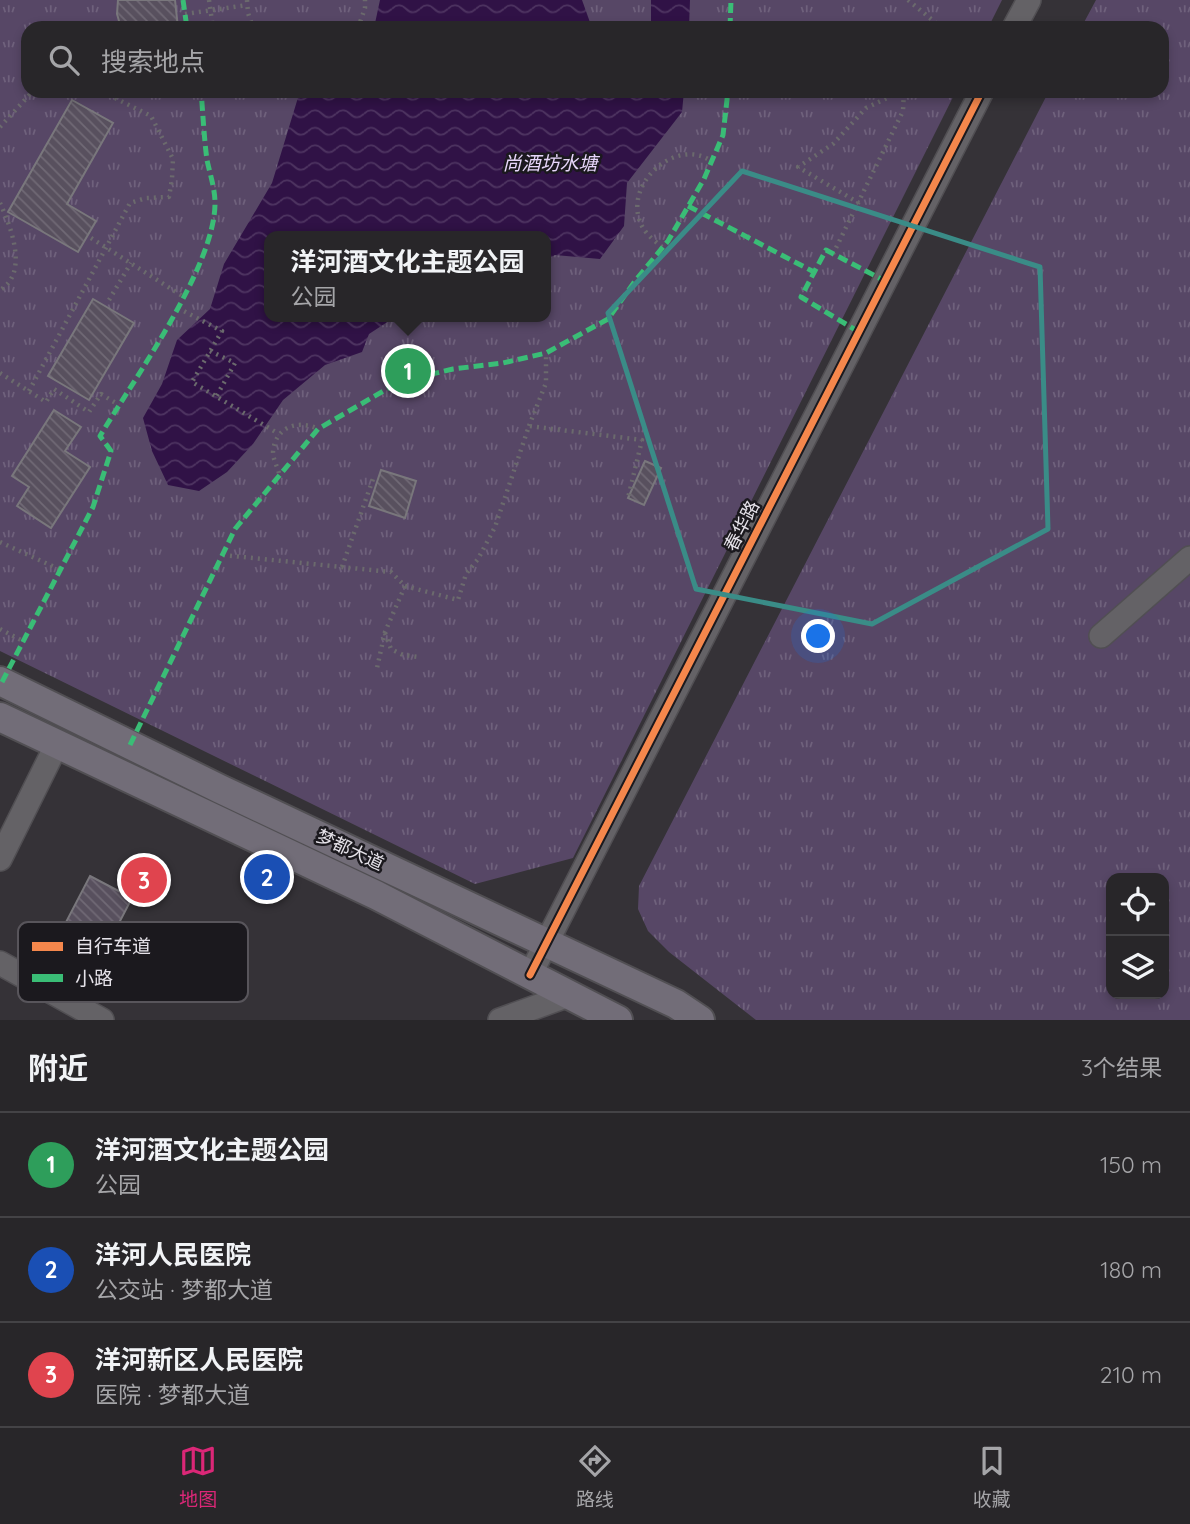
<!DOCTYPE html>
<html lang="zh">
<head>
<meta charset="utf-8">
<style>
  :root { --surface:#282629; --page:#343235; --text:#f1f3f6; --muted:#a5a5a8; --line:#444346; --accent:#db2777 }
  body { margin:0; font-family:Quicksand,"Noto Sans SC",sans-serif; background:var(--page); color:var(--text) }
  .controls { position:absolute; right:21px; bottom:21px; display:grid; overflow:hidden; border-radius:14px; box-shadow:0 4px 10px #0003 }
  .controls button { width:63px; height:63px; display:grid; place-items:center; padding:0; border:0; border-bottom:2px solid var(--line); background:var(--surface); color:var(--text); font:35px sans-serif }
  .you { position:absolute; left:819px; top:637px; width:24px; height:24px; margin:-18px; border:5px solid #fff; border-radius:50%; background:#1a73e8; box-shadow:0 0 0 10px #1a73e833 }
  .badge { display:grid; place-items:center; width:46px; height:46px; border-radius:50%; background:var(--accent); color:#fff; font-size:23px; font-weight:700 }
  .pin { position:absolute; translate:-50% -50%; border:4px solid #fff; box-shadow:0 2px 7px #0006 }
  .popup { position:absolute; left:264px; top:231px; width:287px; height:91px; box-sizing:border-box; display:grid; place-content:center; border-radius:14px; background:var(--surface); filter:drop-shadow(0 2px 5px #0005); font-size:23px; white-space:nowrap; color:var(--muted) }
  .popup b { font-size:26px; color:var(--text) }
  .popup::after { content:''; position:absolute; left:50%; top:100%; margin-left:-14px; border:14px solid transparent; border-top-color:var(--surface) }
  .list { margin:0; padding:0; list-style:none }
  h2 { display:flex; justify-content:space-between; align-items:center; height:91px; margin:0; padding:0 28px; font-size:30px }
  h2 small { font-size:23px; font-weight:400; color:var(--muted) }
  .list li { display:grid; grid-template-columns:46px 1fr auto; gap:21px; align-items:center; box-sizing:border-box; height:105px; padding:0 28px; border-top:2px solid var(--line) }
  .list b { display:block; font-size:26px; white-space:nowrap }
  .list p { margin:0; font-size:23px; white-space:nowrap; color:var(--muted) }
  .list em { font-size:23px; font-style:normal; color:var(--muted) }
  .icon { flex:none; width:38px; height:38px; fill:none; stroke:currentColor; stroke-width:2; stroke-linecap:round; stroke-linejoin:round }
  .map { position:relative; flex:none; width:1190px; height:1020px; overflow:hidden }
  .search { position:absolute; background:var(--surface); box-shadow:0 4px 10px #0003; left:21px; right:21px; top:21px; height:77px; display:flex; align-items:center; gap:18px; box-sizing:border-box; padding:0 24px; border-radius:21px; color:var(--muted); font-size:26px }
  .sheet { height:406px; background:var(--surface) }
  nav { display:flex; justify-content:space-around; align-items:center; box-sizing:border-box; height:98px; border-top:2px solid var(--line); background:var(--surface); font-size:19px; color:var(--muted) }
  nav a { display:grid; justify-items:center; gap:4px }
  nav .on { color:var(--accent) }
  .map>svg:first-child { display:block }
</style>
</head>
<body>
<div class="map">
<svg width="1190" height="1020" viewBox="0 0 1190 1020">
  <defs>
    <pattern id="park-tufts" width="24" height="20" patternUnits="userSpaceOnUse" patternTransform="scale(1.75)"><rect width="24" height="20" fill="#574766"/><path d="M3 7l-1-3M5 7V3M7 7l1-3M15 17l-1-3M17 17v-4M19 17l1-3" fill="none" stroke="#6f617c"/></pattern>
    <pattern id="water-waves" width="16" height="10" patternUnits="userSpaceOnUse" patternTransform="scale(1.75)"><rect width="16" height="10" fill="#301246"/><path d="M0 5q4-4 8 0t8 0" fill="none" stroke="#4e3461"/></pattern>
    <pattern id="building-back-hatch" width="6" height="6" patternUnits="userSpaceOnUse" patternTransform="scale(1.75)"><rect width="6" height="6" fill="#58505e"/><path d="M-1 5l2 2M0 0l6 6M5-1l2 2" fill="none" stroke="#706975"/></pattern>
  </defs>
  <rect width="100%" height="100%" fill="#353237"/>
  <!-- park -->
  <g fill="url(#park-tufts)" fill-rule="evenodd">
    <path d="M0,0H1002L988,28H28V91H956L573,858L475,884L0,651ZM270,236H546V317H270Z"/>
    <path d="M1096,0H1190V1020H756L669,952L648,931L638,909L639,886L1049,91H1162V28H1081ZM1111,878H1164V994H1111Z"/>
  </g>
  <!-- water -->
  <g fill="url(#water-waves)">
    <path d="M380,0H582L592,28H374Z"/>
    <path d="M651,0H690L689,28H651Z"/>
    <path d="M300,91H684L682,112L627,183L624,226L600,259L555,255L546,260V236H270V317H395L369,334L362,352L325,365L283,400L253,444L227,472L199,491L168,485L152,451L143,418L162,384L177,340L210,309L224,264L272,183Z"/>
  </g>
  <!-- building -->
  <g fill="url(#building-back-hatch)" stroke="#79777c" stroke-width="2">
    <path d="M118,0H175L178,28H121L117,14Z"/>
    <path d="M72,100L113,123L67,204L96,221L78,252L8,212Z"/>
    <path d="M93,299L134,323L89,400L48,376Z"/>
    <path d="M54,410L81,427L65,451L90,467L51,528L17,506L29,487L12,476Z"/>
    <path d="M645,461L661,468L644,505L628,498Z"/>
    <path d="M381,470L416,481L405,518L369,506Z"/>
    <path d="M90,876L132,898L81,996L39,974Z"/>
  </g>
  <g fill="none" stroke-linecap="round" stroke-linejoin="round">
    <!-- minor casing -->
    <g stroke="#514f53" stroke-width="26">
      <g id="minor">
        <path d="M1014,28L1029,0"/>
        <path d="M1101,636L1190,558"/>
        <path d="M0,859L57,744"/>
        <path d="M0,963L102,1020"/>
        <path d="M530,975L982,91"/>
        <path d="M500,1020L569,995"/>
      </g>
    </g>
    <!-- major casing -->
    <g stroke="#514f53" stroke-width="32">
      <g id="major">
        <path d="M0,681L220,789L676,1004L700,1020"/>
        <path d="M0,717L376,895L618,1020"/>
      </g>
    </g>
    <!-- path -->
    <g stroke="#6b6a6d" stroke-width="4.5" stroke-dasharray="2 5" stroke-linecap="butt">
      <path d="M209,0L213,28"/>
      <path d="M247,0L248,13L253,28"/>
      <path d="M908,0L942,28"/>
      <path d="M185,14L247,5"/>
      <path d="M358,28L365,8V0"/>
      <path d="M0,127L33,91"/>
      <path d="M0,203C11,227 29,273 0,290"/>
      <path d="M859,203L798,167L833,144L866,108L902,91"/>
      <path d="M91,238L184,297"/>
      <path d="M662,247C656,242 647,235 643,228C619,186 676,136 711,161"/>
      <path d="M833,254L903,111L904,91"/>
      <path d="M109,300L131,263"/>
      <path d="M178,308L222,331L192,382L279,434"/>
      <path d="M210,351L235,363L216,397"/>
      <path d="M0,373L46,402L54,389L89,412L101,394L119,405"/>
      <path d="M29,391L130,203L146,198L169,197L172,179L173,159L151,116L101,91"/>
      <path d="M529,426L546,383V353"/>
      <path d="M279,473C277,466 273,459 273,452C275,427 298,419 318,429"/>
      <path d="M0,542L61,570"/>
      <path d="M223,555L391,572L405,586L385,632L377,668"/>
      <path d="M342,567L373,479"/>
      <path d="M405,586L458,600L466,574L478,559L495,527L529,426L642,440L628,498"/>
      <path d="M0,629L23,641"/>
      <path d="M385,633L391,649L403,655L419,657"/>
    </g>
    <!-- minor -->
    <use href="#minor" stroke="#646266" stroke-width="23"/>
    <!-- major -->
    <use href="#major" stroke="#726d78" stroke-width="28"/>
    <!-- quiet -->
    <g stroke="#3abd76" stroke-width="5" stroke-dasharray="10 5" stroke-linecap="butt">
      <path d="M183,0L187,28"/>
      <path d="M730,28L731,0"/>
      <path d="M688,206L814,272"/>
      <path d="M859,332L801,297L826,250L885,281"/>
      <path d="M2,682L93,507L111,451L100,436C134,379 215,267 215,203C215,189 210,174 207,160C204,138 203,114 201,91"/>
      <path d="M130,745L235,529L318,429L399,382L453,369L503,363L546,353L608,319L635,281L668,241L704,179L723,135L728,91"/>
    </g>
    <!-- cycleway casing -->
    <g stroke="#1b191e" stroke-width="11">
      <path id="cycleway" d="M530,975L982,91"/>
    </g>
    <!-- cycleway -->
    <use href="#cycleway" stroke="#f5874c" stroke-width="7"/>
  </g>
  <!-- marked area -->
  <path fill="none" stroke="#3a8c87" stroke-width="5" stroke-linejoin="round" d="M742,171L1040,267L1048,529L872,624L696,589L608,313Z"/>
  <g text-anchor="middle" stroke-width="5" stroke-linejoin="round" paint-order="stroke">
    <!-- street labels -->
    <g font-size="18" fill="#e5e2e9" stroke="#1b191e">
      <text transform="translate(742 526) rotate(-63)" y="6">春华路</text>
      <text transform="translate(350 850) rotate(25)" y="6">梦都大道</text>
    </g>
    <!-- water labels -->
    <g font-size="19" font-style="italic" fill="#e7d6fa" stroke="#1b191e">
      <text x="550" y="170">尚酒坊水塘</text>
    </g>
  </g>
  <!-- legend -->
  <rect x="18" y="922" width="230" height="80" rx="10" fill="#1b191e" stroke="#58555b" stroke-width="2"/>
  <rect x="32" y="942" width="31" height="9" fill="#f5874c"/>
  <rect x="32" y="974" width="31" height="8" fill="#3abd76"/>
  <g font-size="19" fill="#e5e2e9">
    <text x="75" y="953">自行车道</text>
    <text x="75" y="985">小路</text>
  </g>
</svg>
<div class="controls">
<button><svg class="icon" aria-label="locate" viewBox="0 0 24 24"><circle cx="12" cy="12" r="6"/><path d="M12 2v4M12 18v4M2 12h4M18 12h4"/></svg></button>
<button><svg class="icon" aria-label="layers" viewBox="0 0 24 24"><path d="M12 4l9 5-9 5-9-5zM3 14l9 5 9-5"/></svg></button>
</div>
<div class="you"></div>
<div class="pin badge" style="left:408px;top:371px;background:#2e9e5b">1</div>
<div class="popup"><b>洋河酒文化主题公园</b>公园</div>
<div class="pin badge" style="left:267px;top:877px;background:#1a4fb4">2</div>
<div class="pin badge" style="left:144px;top:880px;background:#e0444e">3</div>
<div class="search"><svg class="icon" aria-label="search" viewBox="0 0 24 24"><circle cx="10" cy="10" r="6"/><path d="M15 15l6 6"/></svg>搜索地点</div>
</div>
<section class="sheet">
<h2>附近<small>3个结果</small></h2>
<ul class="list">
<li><span class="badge" style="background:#2e9e5b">1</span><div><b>洋河酒文化主题公园</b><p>公园</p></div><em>150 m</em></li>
<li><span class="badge" style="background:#1a4fb4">2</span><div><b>洋河人民医院</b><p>公交站 · 梦都大道</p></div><em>180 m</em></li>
<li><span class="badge" style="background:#e0444e">3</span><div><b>洋河新区人民医院</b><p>医院 · 梦都大道</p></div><em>210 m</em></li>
</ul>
</section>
<nav>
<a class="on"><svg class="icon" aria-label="map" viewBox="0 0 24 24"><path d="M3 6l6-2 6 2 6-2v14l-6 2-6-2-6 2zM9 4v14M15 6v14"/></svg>地图</a>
<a><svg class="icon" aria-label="directions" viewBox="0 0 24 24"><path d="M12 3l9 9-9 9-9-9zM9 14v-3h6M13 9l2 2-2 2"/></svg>路线</a>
<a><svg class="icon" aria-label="saved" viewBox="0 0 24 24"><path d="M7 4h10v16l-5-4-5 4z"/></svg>收藏</a>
</nav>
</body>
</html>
